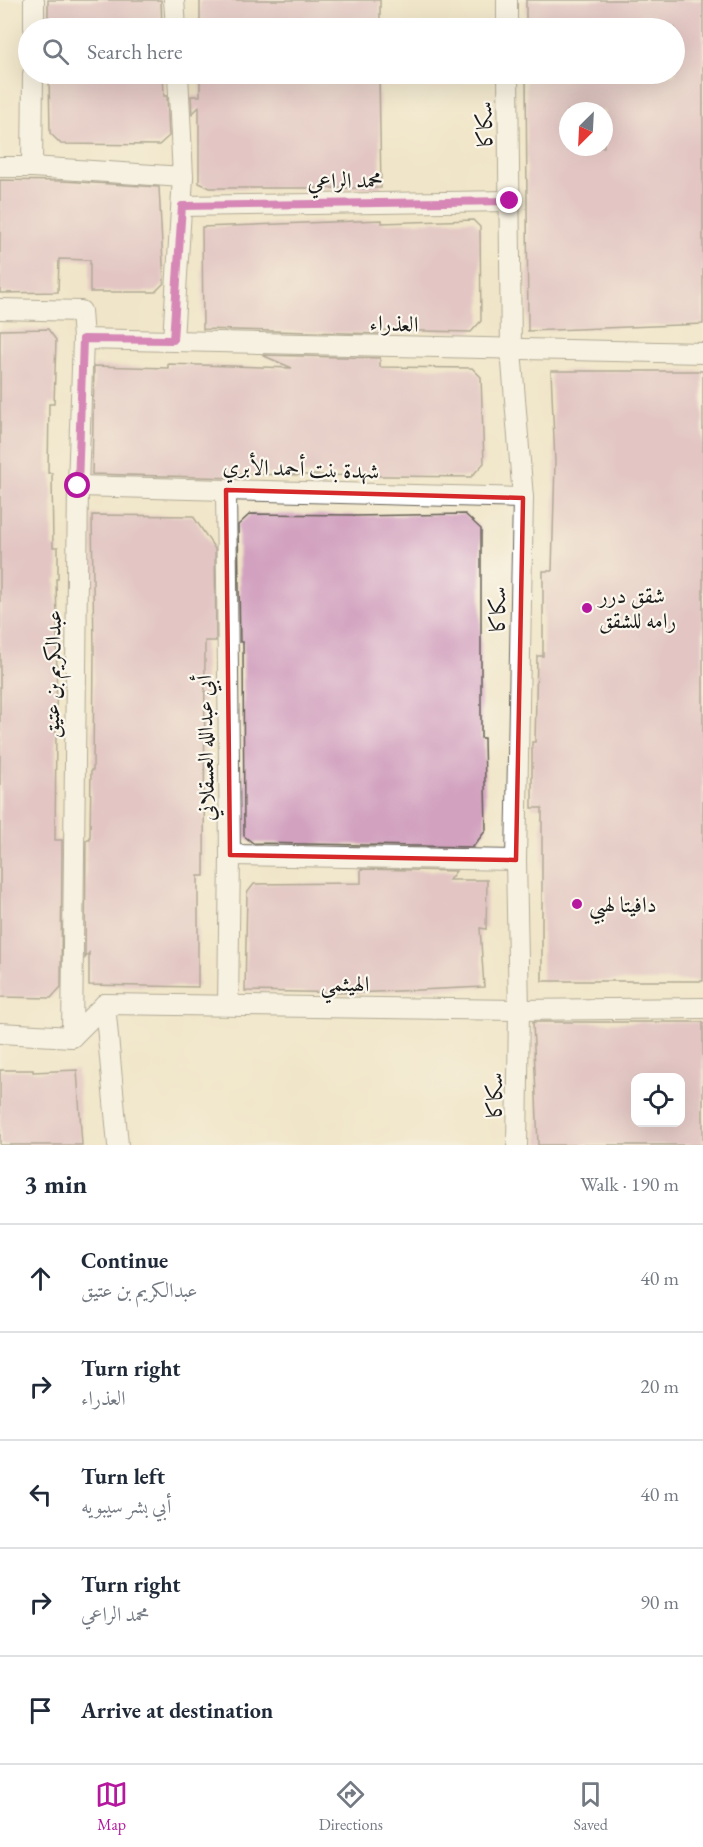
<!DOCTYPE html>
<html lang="en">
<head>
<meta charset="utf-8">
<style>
  :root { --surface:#fff; --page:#f6f6f7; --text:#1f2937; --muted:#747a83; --line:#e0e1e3; --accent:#b5179e }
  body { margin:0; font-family:"EB Garamond",Amiri,serif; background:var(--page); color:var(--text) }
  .controls { position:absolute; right:18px; bottom:18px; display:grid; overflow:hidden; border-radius:12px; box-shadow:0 6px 24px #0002 }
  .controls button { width:54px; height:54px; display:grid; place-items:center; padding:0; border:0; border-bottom:2px solid var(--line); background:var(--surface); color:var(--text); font:30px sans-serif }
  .compass { position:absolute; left:559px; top:102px; width:54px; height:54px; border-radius:50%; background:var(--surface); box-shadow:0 6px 24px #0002; rotate:204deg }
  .stop { position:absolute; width:18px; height:18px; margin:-14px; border:4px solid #b5179e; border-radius:50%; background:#fff }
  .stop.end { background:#b5179e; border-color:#fff; box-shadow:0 2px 6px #0008 }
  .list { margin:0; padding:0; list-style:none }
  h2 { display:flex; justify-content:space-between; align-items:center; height:78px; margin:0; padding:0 24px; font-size:26px }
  h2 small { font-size:20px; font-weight:400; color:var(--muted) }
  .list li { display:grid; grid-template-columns:39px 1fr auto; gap:18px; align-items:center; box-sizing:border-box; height:108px; padding:0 24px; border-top:2px solid var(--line) }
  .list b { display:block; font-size:22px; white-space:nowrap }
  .list p { margin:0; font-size:20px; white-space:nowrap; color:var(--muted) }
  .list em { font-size:20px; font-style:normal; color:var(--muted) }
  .icon { flex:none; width:33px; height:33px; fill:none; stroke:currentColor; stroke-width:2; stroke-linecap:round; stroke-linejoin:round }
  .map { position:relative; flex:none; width:703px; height:1145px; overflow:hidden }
  .search { position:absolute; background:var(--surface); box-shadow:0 6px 24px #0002; left:18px; right:18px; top:18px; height:66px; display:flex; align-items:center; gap:15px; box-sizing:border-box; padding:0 21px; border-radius:33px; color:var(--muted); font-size:22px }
  .sheet { height:618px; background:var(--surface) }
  nav { display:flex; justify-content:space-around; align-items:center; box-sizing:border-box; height:84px; border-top:2px solid var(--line); background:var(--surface); font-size:16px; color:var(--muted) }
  nav a { display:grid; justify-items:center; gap:3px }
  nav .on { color:var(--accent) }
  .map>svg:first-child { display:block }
</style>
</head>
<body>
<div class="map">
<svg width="703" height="1145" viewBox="0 0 703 1145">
  <rect width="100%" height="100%" fill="#fbf7ec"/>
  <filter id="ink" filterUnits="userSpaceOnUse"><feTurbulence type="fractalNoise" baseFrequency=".0167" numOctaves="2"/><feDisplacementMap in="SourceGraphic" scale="12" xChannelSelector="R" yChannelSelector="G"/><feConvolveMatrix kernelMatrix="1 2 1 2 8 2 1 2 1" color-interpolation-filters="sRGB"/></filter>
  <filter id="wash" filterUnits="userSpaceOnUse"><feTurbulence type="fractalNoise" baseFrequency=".008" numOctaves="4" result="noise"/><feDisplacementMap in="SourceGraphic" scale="24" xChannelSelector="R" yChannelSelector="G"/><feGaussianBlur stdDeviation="1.35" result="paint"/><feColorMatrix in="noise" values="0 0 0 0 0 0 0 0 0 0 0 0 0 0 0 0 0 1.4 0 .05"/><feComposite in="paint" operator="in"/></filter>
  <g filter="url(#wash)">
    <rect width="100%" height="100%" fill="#f0e5c8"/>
    <g id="blocks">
      <!-- building -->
      <g fill="#d2a1bf" fill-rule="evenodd">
        <path d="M48,0H161L162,28H48Z"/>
        <rect x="200" y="0" width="180" height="28"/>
        <path d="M526,0H703V324L528,331L526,74H675V28H526ZM568,111H604V147H568Z"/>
        <path d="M49,74H163L164,96H167L169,136L159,145L61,144L50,133Z"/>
        <path d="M200,74H379L381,188H210L199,183V107L192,114L191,96H200Z"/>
        <path d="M0,180L62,181L159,187L164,283L155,292H90V260L59,259L58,292L0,293Z"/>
        <path d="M382,220V223L473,220L480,227L481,321L471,332L381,330V334L203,329L202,227Z"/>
        <path d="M48,329L56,340L54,404H49L48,473H52L53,547H58V579H56L57,624L55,840H62L61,987L51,998L0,997V330Z"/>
        <path d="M262,355L380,358V367L472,368L481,377L484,463L471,477L237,474V478L92,474L94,366L168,368V364L292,368Z"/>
        <path d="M551,371H703V981H542V808H532V742H535L537,656H543V571H552L555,462Z"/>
        <path d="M250,514L354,515V516L465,514L481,529V738H484L486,830L473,847L253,843L244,836L243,642H240L238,525Z"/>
        <path d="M92,515L193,516L215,549L216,641H205L204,876H198V987L89,985V953L85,958L86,840H90L91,770H93L94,649Z"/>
        <path d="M361,869L456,871L449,880H487L486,929L480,928L484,987L354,993L245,991L247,893L254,884L361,883Z"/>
        <path d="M533,1022H703V1145H538ZM636,1077H681V1122H636Z"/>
        <path d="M0,1070H33V1072L77,1070L82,1145H0Z"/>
      </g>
    </g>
  </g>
  <g filter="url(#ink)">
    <use href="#blocks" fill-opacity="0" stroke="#666258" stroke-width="1.5"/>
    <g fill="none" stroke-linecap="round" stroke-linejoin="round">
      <!-- minor casing -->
      <g stroke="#666258" stroke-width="22">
        <g id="minor">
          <path d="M174,0L176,28"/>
          <path d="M507,0V28"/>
          <path d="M34,28V0"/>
          <path d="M508,74L511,350L523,498L516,860L519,1010L517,1145"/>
          <path d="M0,167H32L183,177"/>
          <path d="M32,167L33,74"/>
          <path d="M182,206L510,201"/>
          <path d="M0,309L81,311L83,339L78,486L72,1037"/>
          <path d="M83,339L703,353"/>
          <path d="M173,340L183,177L178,74"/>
          <path d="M78,486L523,498"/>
          <path d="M226,490L230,855L228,1005"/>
          <path d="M230,855L516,860"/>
          <path d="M105,1004L118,1145"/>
          <path d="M0,1033L72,1037L105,1004L519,1010L703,1008"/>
        </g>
      </g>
      <!-- minor -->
      <use href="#minor" stroke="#fff" stroke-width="20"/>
    </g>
  </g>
  <g fill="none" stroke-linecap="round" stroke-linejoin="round" filter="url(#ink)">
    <!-- route -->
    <path stroke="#b5179e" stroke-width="8" d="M78,486L83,339L173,340L182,206L510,201"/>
  </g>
  <!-- marked area -->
  <path d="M0 0H703V1145H0ZM226,490L523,498L516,860L230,855Z" fill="#f0e5c8" fill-opacity=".55" fill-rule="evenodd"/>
  <path fill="none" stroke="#d62828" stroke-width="4.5" stroke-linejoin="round" d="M226,490L523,498L516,860L230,855Z"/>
  <!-- markers -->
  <g fill="#b5179e" stroke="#fbf7ec" stroke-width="2">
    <circle cx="587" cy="608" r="6"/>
    <circle cx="577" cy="904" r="6"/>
  </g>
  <g text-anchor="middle" stroke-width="4.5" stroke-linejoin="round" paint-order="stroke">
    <!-- street labels -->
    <g font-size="22" fill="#1c1c1c" stroke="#fbf7ec">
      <text transform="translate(484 124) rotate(-91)" y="8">سكاكا</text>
      <text transform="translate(345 180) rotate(-1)" y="8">محمد الراعي</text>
      <text transform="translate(394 323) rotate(2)" y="8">العذراء</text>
      <text transform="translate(301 468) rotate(2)" y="8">شهدة بنت أحمد الأبري</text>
      <text transform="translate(497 609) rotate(-89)" y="8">سكاكا</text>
      <text transform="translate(52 674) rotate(-89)" y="8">عبدالكريم بن عتيق</text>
      <text transform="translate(205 748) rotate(-91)" y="8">أبي عبدالله العسقلاني</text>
      <text transform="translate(345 983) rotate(1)" y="8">الهيثمي</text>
      <text transform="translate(494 1095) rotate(-89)" y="8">سكاكا</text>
    </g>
    <!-- poi labels -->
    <g font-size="22" fill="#1c1c1c" stroke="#fbf7ec" text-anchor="start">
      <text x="599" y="603">شقق درر<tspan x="599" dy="25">رامه للشقق</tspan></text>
      <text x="589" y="912">دافيتا لهبي</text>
    </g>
  </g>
</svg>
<div class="controls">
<button><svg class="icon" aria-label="locate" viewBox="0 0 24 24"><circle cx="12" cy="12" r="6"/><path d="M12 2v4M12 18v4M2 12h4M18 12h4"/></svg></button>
</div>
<svg class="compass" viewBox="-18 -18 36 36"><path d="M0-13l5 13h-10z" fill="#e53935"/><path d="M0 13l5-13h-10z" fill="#747a83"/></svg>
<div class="stop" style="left:78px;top:486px"></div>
<div class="stop end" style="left:510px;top:201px"></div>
<div class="search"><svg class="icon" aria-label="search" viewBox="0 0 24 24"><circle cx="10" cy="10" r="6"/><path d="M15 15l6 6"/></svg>Search here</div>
</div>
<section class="sheet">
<h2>3 min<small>Walk · 190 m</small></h2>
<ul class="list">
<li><svg class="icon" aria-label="ahead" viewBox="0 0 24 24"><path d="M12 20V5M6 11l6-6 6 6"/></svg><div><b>Continue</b><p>عبدالكريم بن عتيق</p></div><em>40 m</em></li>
<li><svg class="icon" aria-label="right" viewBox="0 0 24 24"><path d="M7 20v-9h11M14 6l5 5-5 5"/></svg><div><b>Turn right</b><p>العذراء</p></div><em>20 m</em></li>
<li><svg class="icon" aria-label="left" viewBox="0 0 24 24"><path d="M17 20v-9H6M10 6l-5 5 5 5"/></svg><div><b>Turn left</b><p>أبي بشر سيبويه</p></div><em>40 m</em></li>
<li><svg class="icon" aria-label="right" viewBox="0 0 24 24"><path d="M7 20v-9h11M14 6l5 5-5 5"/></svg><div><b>Turn right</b><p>محمد الراعي</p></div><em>90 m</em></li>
<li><svg class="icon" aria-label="arrive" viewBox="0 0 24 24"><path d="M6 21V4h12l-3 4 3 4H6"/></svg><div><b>Arrive at destination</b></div></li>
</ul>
</section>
<nav>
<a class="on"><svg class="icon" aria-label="map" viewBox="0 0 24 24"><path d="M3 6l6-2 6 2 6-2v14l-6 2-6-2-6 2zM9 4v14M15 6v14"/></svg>Map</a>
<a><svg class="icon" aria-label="directions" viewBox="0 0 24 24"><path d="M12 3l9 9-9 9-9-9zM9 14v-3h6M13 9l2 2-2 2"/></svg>Directions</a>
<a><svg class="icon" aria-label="saved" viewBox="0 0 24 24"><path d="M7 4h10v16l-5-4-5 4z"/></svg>Saved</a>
</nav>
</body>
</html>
